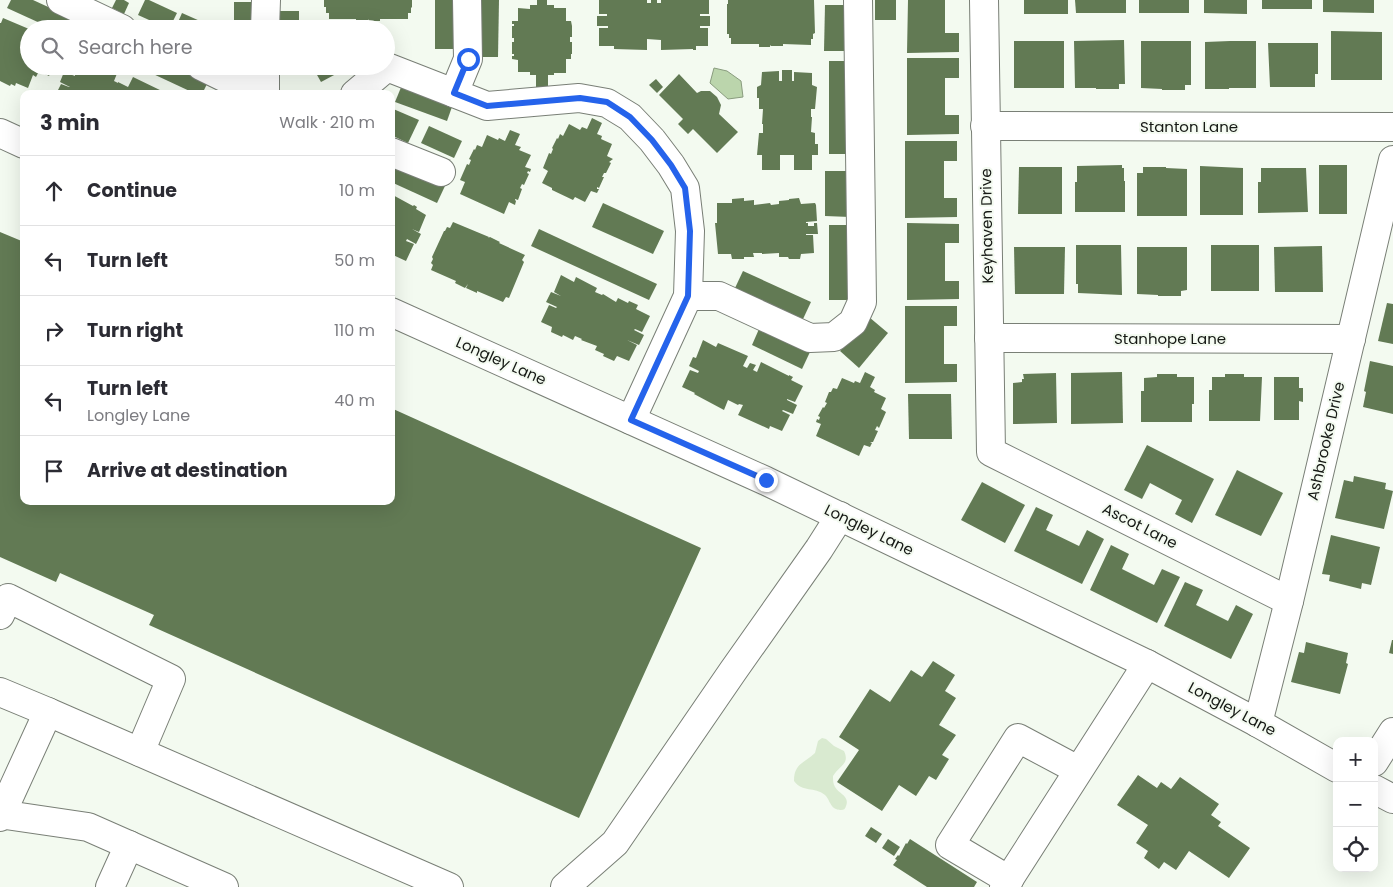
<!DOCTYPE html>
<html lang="en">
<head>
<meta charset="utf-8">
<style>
  :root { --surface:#fff; --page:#f2f2f3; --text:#2b2b33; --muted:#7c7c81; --line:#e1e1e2 }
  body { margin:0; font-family:Poppins,sans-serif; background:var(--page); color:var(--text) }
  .controls { position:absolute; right:15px; bottom:15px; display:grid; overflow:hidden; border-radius:10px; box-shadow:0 5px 20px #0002 }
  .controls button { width:45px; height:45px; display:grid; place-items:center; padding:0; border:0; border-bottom:1px solid var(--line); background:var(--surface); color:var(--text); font:25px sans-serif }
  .stop { position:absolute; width:15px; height:15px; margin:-11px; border:4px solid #2563eb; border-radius:50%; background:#fff }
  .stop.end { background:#2563eb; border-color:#fff; box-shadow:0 1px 5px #0008 }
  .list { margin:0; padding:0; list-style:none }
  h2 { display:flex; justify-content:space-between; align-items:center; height:65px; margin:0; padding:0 20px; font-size:21px }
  h2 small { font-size:16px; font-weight:400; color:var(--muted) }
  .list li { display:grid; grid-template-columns:32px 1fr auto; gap:15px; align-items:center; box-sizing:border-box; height:70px; padding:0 20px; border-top:1px solid var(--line) }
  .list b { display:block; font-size:19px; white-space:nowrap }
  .list p { margin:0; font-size:16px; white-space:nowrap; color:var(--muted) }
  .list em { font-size:16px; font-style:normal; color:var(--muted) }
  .icon { flex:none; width:28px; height:28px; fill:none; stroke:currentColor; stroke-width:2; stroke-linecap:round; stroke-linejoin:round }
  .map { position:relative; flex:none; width:1393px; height:887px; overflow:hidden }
  .search { position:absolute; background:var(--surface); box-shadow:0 5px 20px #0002; left:20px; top:20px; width:375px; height:55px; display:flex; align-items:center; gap:12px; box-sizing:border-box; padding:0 18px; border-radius:28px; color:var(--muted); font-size:19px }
  .panel { position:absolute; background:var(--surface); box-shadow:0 5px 20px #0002; left:20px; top:90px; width:375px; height:415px; border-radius:10px }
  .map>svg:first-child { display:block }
</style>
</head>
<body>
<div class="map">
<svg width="1393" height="887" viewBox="0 0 1393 887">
  <rect width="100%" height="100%" fill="#f3faf0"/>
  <!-- green -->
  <path fill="#d9ead0" d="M822,738L826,739L834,746L844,751C850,764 840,765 833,776C833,780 833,784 835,787C839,794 850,796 846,806C845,809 844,810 841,810C839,810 835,809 834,808C830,805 829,799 825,795C814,786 803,793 794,781C794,763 805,763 815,753L818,741Z"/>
  <!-- water -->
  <path fill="#bbd5ac" stroke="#899c7e" d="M714,68L727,71L741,81L743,97L728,99L710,83Z"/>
  <!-- building -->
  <g fill="#627a54">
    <path d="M11,0H33L96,29H53L7,8Z"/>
    <path d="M116,0H124L129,3L124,14L112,8Z"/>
    <path d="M145,0H149L177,13L169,29L138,15Z"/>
    <path d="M324,0H412V8L411,7V13H408V19H380V21H369L368,19V21H356V19H329V13H326V7H324Z"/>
    <rect x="435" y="0" width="18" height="49"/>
    <path d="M480,0H499L498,57H480Z"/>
    <path d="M537,0H547V5H554V8H566V21H571L572,26V37H570V42H572V54H571V59H566V73H554V75H548V87H536V75H530V72H518V60L512,59V56H514V54H512V42H514V38H512V26H514V24H512V21H518V8L530,9V5H537Z"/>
    <path d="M599,0H647V3H651V0H657V3H661V0H709V14H700V16H710V26H700V28H708V46H696V50H693V49L661,50V40L647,39V50L614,49V46H599V28H608V26H597V16H607V14H599Z"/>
    <path d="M728,0H814L815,33L813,34V39H811V45L783,44V46H771L770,45V47H759V44H731V38H729V34H727V4H728Z"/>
    <rect x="875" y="0" width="21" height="20"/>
    <path d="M908,0H945V33H959V52L907,53Z"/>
    <rect x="1024" y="0" width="44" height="14"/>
    <path d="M1075,0H1126V13H1076Z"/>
    <rect x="1139" y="0" width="50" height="13"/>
    <path d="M1204,0H1247V14L1204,13Z"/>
    <rect x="1262" y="0" width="50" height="9"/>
    <path d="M1323,0H1374V13L1323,12Z"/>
    <rect x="234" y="2" width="18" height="27"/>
    <path d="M825,5H850L849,51H824Z"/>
    <rect x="280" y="11" width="19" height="18"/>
    <path d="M182,13L218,29H175Z"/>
    <path d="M3,18L29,29V66L53,67L49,76L39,71L36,77L33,75L28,88L16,83L15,86L11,84L10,86L0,81V23H1Z"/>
    <path d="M1331,31L1382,32V80H1331Z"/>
    <path d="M1124,40L1125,84H1119V89H1096V88H1075L1074,41Z"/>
    <rect x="1014" y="41" width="50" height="47"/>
    <path d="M1141,41H1191V85H1185V90H1162V89L1141,88Z"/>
    <path d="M1230,41H1256V88H1229V89H1205V42Z"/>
    <path d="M1268,43H1318V74H1315V87H1270Z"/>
    <path d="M907,58H959V78H945V115H959V134L907,135Z"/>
    <path d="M829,61H846L847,154H829Z"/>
    <path d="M69,66H106L109,68L110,67L118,71L114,81L118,83V82L128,87L133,77L164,92L163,94H56L61,84L69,87H70L60,82L64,72L75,76V75L67,71Z"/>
    <path d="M136,66H179L209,80L202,94H196Z"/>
    <path d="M312,66H351L321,82Z"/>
    <path d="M782,70H792V81H794V72L812,73V85L817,87L815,109H811V117H812L811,132L815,133V144H818V155H812V170H794V155H780V170H762V155H757L759,133H763V124H762L763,109H759V98H757V87L761,85L762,72L779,71V81H782Z"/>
    <path d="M679,74L697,93L701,91H710L717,97L721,105L719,114L738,132L717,153L693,129L688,134L678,124L683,119L659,95Z"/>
    <path d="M656,79L663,87L657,93L649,85Z"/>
    <path d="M402,85L453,104L447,121L395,102Z"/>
    <path d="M391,108L419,120L408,143L391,135Z"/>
    <path d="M592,118L602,123L597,134L602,136L601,139L612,144L607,156L613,159L609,162L611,163L606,173H604L602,177H604L599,188L597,187V189H599L597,193L591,191L585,202L575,197L573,200L552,190V188L542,183L548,171L543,168L549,153L551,154L553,149L552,148L557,138L558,139L560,134L563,136L569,124L580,130L582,127L587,129Z"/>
    <path d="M429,126L462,141L454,158L421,143Z"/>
    <path d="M510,130L520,134L515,145L521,147L519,150L531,155L525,167L531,169L530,172L528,171L527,173L529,174L524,185L522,184L520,188L522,189L518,200L515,199V200L516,201L515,205L509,202L504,214L460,194L465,182L460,180L467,164L469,165L471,160L469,159L474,149L475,150L477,145L482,147L487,135L498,140L499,138L505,141Z"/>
    <path d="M905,141H957V161H944V198H957V217L905,218Z"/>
    <path d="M391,162L445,186L437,203L391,182Z"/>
    <path d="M1122,165V168H1124V181H1125V212H1075V182H1077V166Z"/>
    <rect x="1319" y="165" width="28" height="49"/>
    <path d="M1200,166L1243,168V215H1200Z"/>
    <path d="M1019,167H1062V214H1018Z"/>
    <path d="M1143,167H1166V168L1187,169V216H1137V173H1143Z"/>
    <path d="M1261,168H1306L1308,212L1258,213V182H1261Z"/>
    <path d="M825,171H851L850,217L825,216Z"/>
    <path d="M391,194L413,206L414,205L417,207L416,209L426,215L419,232L412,229L421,234L416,244L407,239L406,241L414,244L406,261L393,255L391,259Z"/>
    <path d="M744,198V201L754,200V205L770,203L771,205L779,204V201L789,200V199L799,198L801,204L815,203L816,205L817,221L806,222V223H808V226H814V223H817L818,234H806V235H813L814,253L801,254L800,259H789L788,257H779V253L762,254V253H753L754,257H744V259H732L731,254H718L715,223L726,222L717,223V203H732V199Z"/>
    <path d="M603,203L664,231L653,254L592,227Z"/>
    <path d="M453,222L489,237L488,238L490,237L500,242L499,243L525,255L522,260L524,262L509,298L506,297L503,302L477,291V293L466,288L468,284L465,288L455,283L456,281L431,270L433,265L431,263L433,259L432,257L444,231H445L447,227L450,228Z"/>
    <path d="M907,223L959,224V243H945V281H959V299L907,300Z"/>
    <rect x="829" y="225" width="19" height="75"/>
    <path d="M539,229L657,284L649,300L531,246Z"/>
    <path d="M0,232L24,242V501H391V408L701,548L579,818L149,625L154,615L60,573L56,582L0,557Z"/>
    <path d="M1076,245H1121L1122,295L1078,293V284H1076Z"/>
    <rect x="1211" y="245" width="48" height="46"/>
    <path d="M1322,246L1323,292H1275L1274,247Z"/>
    <path d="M1014,247H1065L1064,294H1015Z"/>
    <path d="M1137,247H1187V290L1181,291V296H1158V295L1137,294Z"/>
    <path d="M743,271L811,302L803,319L735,288Z"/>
    <path d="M561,275L574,282L576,277L597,288L595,292L602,295L603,294L616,302L618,298L628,303L629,301L638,305L636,309L650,316L642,332L635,329L634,330L644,335L639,345L627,340L637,345L629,361L617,356L614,361L603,356L604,354L595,350L597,346L581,340L582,339L575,336L573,340L563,335L562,337L551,332L552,327L541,322L549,305L556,308L557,307L546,302L551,292L561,296L554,292Z"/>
    <path d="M1387,303L1393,304V344L1378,341Z"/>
    <path d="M905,306H957V326H944V364H957V382L905,383Z"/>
    <path d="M869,317L888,333L859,368L840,351Z"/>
    <path d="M759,329L810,352L802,369L752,345Z"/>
    <path d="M703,340L716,347L718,343L748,356L743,366L747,368L750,363L756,365L753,370L757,372L761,362L789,376V375L793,377L791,380L803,386L795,402L787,399V400L797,405L793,414L783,410L782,411L790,415L782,431L770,426L769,429L738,415L743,405L739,404L738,405L728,400L724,410L694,394L695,393L682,387L690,370L698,373L699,371L689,366L693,357L696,358Z"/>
    <path d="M1370,361L1393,366V414L1363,407L1366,392L1364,391Z"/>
    <path d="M865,372L875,377L870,387L875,390L874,392L886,398L881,409L886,412L879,428L877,426L875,430L878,431L873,442H870L872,443L870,447L864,445L859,456L816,436L821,424L816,422L817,419L819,420L820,417L818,416L823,407L824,408L827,403L825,402L829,392H831L833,388L837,389L842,378L854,383L855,381L860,383Z"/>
    <path d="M1122,372L1123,423L1071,424V373Z"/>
    <path d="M1056,373L1057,423L1013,424V383L1022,382V379H1024L1023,374Z"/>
    <path d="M1157,374H1177V377H1194V404H1192V422H1141V391H1144V378L1157,377Z"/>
    <path d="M1225,374H1244V377H1262L1260,421H1209V390H1212V377H1225Z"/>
    <path d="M1274,377H1299V388H1303V402L1299,401V420H1274Z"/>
    <path d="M908,394H951L952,439H909Z"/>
    <path d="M1147,445L1214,479L1192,523L1175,514L1182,500L1150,483L1142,499L1124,490Z"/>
    <path d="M1237,470L1283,493L1261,536L1215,515Z"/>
    <path d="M1354,476L1386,483L1385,489L1393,491L1384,529L1335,518L1344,480L1353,482Z"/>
    <path d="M982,482L1025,505L1005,543L961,520Z"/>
    <path d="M1036,507L1053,515L1046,530L1079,546L1087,530L1104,539L1082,584L1014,551Z"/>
    <path d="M1331,535L1380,547L1371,585L1362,583L1361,589L1329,581L1330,575L1322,574Z"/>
    <path d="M1111,545L1129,554L1122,569L1154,585L1162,569L1180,577L1157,623L1090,590Z"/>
    <path d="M1185,582L1203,590L1196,605L1228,621L1236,605L1253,614L1231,659L1164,626Z"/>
    <path d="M1392,640H1393V654L1389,653Z"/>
    <path d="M1306,642L1348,653L1346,663L1348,664L1340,694L1291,682L1299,652L1304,653Z"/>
    <path d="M933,661L955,675L945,691L956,698L939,725L956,735L942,755L949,759L936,780L929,776L916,796L899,785L882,811L837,782L859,750L839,737L870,689L890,702L911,670L922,677Z"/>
    <path d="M1138,775L1157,788L1161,782L1171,789L1180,777L1219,804L1211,815L1221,822L1218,826L1250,848L1229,878L1189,851L1176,870L1164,862L1159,869L1144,858L1148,851L1136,843L1148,825L1117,805Z"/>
    <path d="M871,827L882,834L876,843L865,836Z"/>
    <path d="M888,839L900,847L894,856L882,848Z"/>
    <path d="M910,839L977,882L974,887H927L893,865L897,860L895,859L898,855L899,856L906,843L907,844Z"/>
  </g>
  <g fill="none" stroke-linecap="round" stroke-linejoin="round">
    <!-- minor casing -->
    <g stroke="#797f76" stroke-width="30">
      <g id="minor">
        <path d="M61,0L122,29"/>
        <path d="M984,0L991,452L1289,601"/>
        <path d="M265,29L266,0"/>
        <path d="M201,66L258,94"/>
        <path d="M454,93L468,59L467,0"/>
        <path d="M265,94V66"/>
        <path d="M355,94L387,67L487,106L579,98L607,103L630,117L652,140L671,165L685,188L690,231L688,296L631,420"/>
        <path d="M985,126L1393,127"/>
        <path d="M0,133L24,144"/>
        <path d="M391,152L441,172"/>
        <path d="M688,296H719L810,338L834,337L853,322L862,302L858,0"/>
        <path d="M391,312L766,481L1147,664L1258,723L1337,768"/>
        <path d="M989,338L1351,339"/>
        <path d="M0,615L8,598L171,679L140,752"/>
        <path d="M0,692L48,712L0,817"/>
        <path d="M48,712L449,887"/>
        <path d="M1258,723L1289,601L1393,160"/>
        <path d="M1374,762L1393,732"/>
        <path d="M1374,789L1393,799"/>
        <path d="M0,814L88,827L224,887"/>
        <path d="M1009,880L950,845L1018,738L1078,770"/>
        <path d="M110,887L129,845"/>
        <path d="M565,887L615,843L733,671L819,549L840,516"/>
        <path d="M1004,887L1147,664"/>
      </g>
    </g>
    <!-- minor -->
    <use href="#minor" stroke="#fff" stroke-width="28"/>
  </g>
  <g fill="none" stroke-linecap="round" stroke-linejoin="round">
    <!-- route -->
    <path stroke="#2563eb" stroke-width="6" d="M468,59L454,93L487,106L580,98L607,102L630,117L652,140L671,165L685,188L690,231L688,296L631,420L766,480"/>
  </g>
  <g text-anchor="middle" stroke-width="4" stroke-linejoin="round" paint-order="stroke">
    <!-- street labels -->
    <g font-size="15" fill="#151814" stroke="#f3faf0">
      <text x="1189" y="132">Stanton Lane</text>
      <text transform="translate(987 226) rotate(-91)" y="5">Keyhaven Drive</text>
      <text x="1170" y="344">Stanhope Lane</text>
      <text transform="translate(501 361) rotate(24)" y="5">Longley Lane</text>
      <text transform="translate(1326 441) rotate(-77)" y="5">Ashbrooke Drive</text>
      <text transform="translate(1140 526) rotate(27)" y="5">Ascot Lane</text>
      <text transform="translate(869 530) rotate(26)" y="5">Longley Lane</text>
      <text transform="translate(1232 709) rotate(28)" y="5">Longley Lane</text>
    </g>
  </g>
</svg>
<div class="controls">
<button>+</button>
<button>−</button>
<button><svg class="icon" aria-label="locate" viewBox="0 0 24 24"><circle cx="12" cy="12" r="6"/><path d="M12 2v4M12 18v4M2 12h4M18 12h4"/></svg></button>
</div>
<div class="stop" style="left:468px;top:59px"></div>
<div class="stop end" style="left:766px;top:480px"></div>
<div class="search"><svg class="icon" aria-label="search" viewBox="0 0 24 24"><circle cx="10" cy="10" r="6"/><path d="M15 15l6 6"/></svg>Search here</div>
<section class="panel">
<h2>3 min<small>Walk · 210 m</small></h2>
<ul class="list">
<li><svg class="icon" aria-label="ahead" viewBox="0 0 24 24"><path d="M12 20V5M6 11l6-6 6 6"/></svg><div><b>Continue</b></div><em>10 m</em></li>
<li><svg class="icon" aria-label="left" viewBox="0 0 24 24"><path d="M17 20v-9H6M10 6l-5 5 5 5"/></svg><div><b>Turn left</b></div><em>50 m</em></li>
<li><svg class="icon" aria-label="right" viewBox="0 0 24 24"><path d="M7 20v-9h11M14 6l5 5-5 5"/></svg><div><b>Turn right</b></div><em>110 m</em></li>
<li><svg class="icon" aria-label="left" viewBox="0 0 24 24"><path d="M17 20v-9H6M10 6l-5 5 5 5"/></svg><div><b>Turn left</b><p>Longley Lane</p></div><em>40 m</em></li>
<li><svg class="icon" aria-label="arrive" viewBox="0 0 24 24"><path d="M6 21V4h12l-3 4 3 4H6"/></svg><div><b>Arrive at destination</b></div></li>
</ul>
</section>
</div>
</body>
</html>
